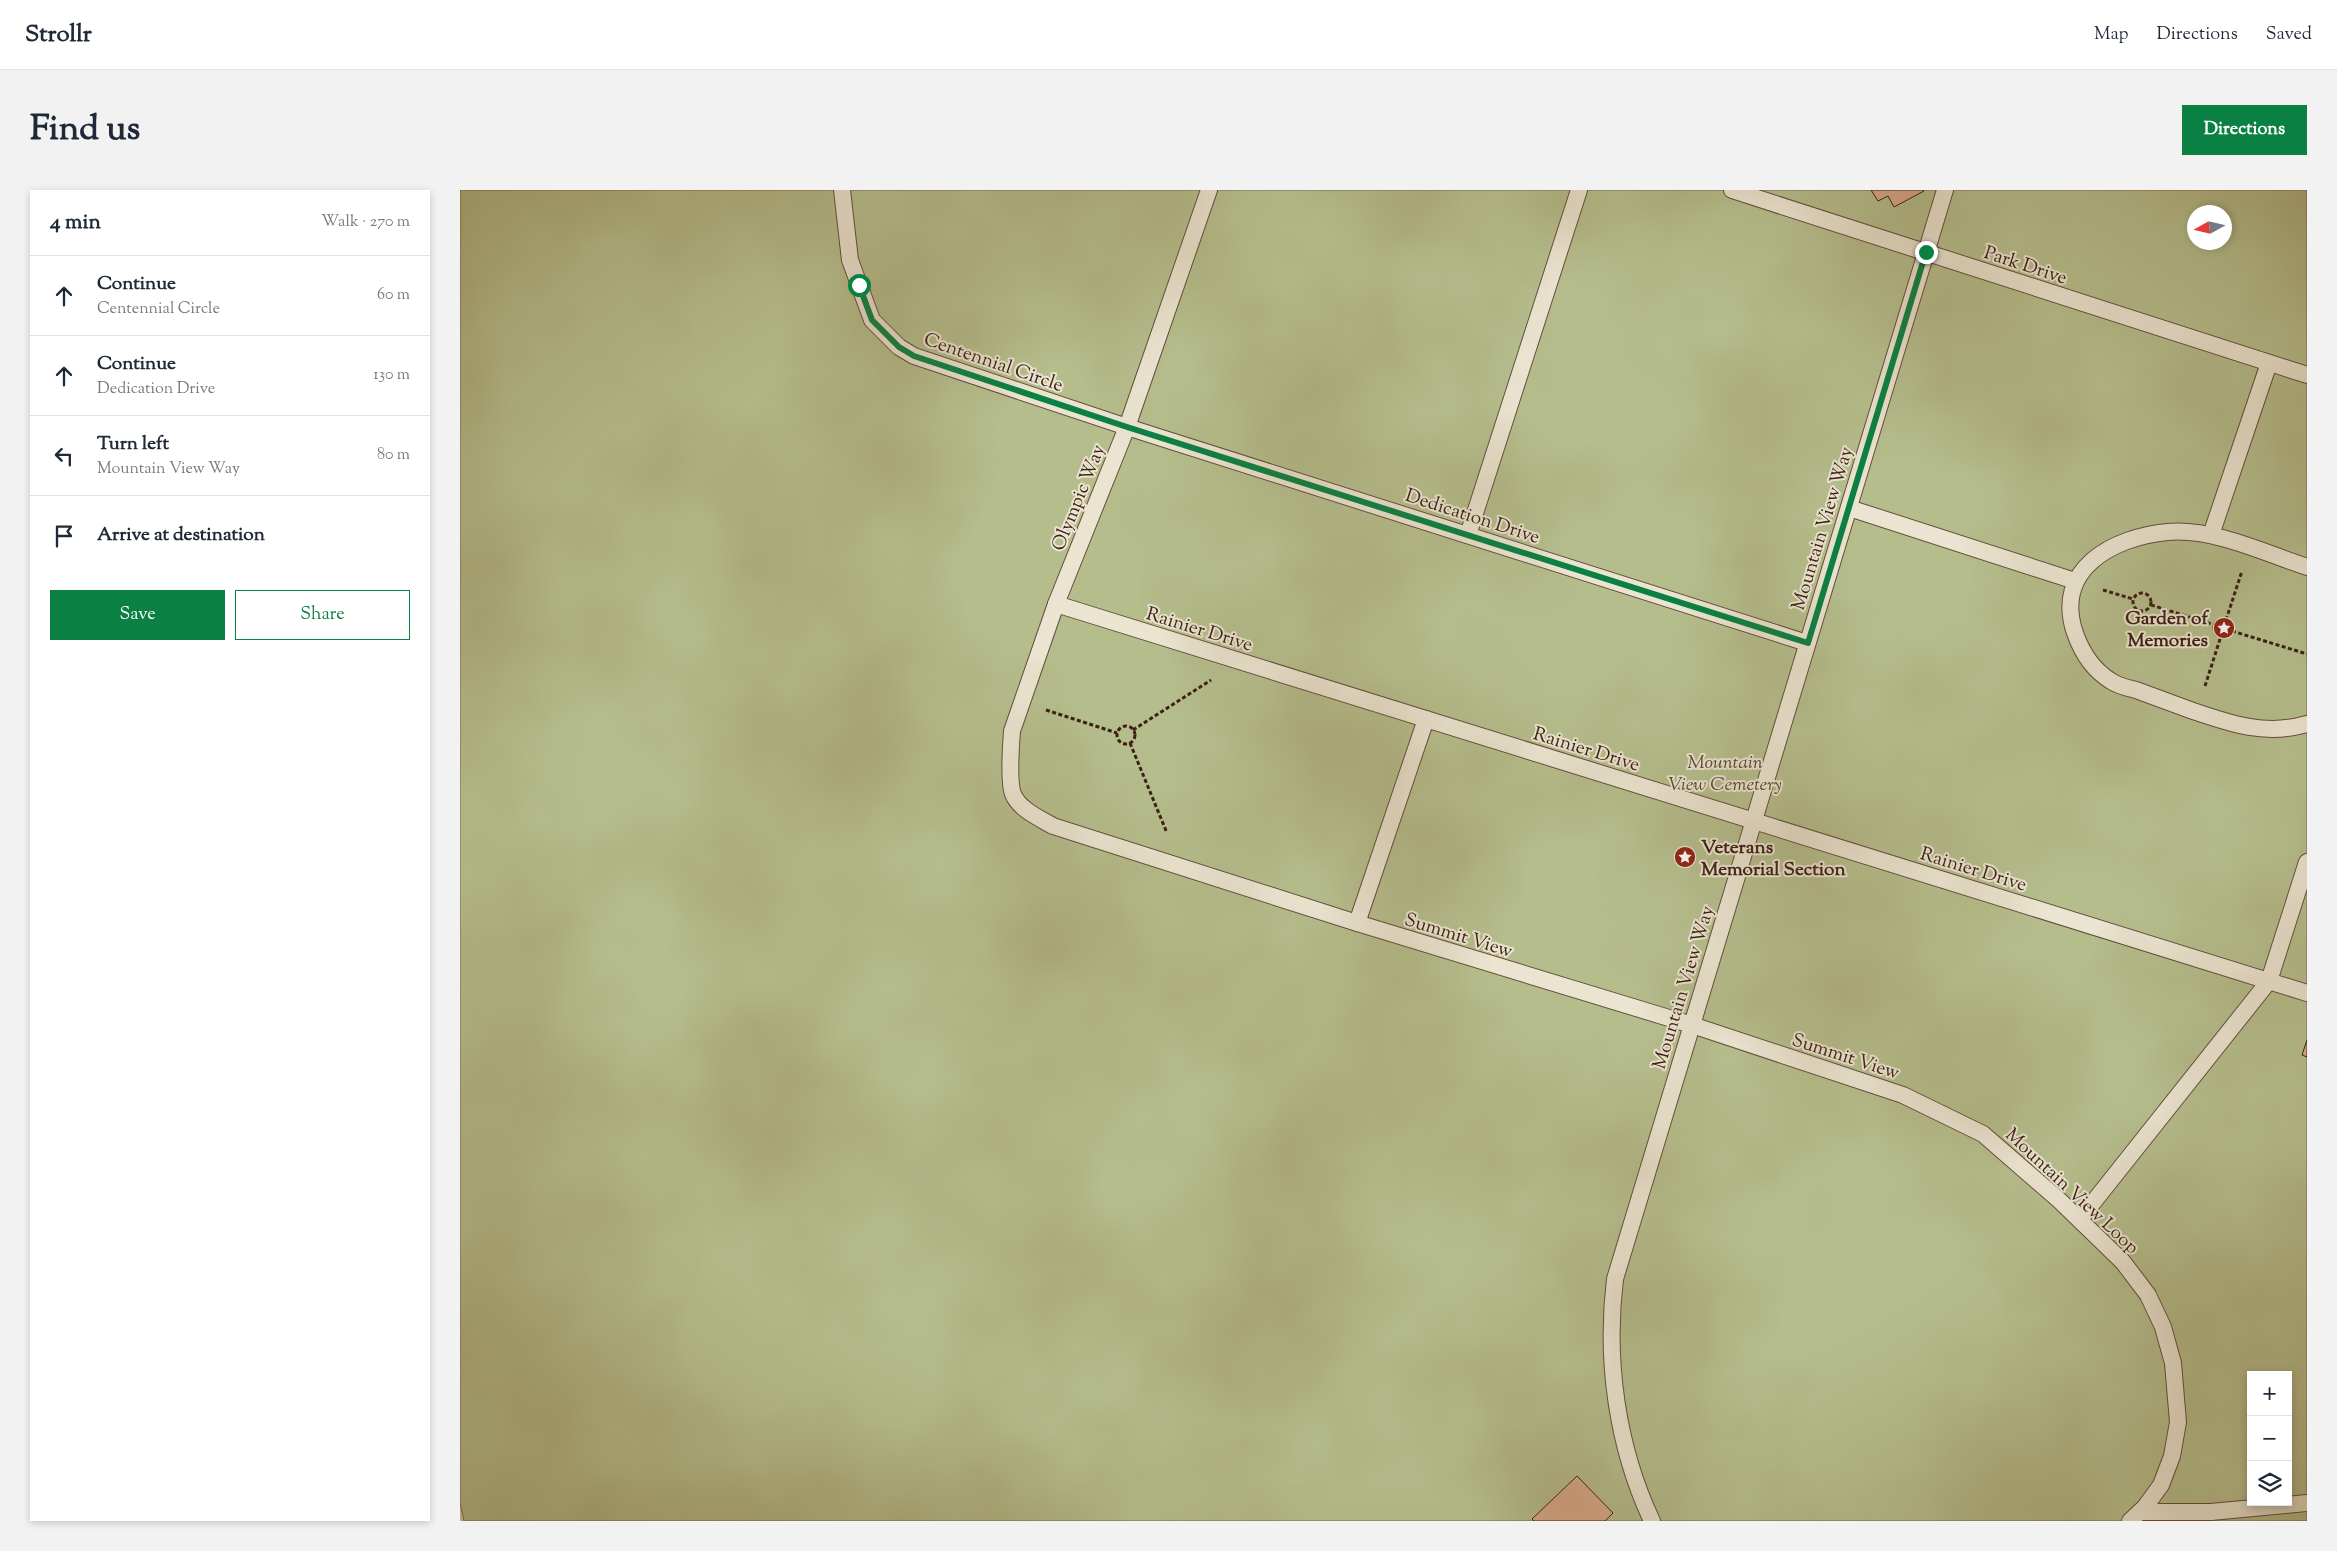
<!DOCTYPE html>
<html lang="en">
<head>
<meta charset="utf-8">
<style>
  :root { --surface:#fff; --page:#f2f2f3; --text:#1f2937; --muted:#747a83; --line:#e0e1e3; --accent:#0b8043 }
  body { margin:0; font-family:"Sorts Mill Goudy",serif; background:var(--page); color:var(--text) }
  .controls { position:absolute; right:15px; bottom:15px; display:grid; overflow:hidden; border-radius:0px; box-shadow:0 2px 8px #0003 }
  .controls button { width:45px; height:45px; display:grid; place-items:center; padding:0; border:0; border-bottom:1px solid var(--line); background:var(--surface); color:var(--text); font:25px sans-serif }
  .compass { position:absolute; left:1727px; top:15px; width:45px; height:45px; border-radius:50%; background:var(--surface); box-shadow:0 2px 8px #0003; rotate:262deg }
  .stop { position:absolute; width:15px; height:15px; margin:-11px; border:4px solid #0b8043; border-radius:50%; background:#fff }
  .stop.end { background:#0b8043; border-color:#fff; box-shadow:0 1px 5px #0008 }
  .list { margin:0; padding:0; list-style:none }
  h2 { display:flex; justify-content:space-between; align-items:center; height:65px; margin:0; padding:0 20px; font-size:21px }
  h2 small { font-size:16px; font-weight:400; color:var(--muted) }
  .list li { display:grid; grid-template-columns:32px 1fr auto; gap:15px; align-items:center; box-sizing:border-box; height:80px; padding:0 20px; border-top:1px solid var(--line) }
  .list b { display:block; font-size:19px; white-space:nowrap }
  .list p { margin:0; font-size:16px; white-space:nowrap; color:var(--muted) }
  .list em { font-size:16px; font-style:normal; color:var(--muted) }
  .actions { display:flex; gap:10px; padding:15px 20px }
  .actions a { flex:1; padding:11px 0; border:1px solid var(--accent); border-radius:0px; text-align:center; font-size:18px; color:var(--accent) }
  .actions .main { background:var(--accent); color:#fff }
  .icon { flex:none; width:28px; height:28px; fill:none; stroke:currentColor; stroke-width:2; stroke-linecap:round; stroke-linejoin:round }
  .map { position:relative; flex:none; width:1847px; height:1331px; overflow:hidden; border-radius:0px }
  header { display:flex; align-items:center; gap:30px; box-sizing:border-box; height:70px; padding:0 25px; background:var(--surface); border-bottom:1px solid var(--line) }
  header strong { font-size:24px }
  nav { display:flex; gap:28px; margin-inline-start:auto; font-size:18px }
  .intro { display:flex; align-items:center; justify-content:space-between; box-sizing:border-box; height:120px; padding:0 30px }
  h1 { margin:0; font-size:35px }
  .button { padding:12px 22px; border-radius:0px; background:var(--accent); color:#fff; font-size:18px; font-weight:700 }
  main { display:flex; gap:30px; padding:0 30px }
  aside { flex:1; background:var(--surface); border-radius:0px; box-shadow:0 2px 8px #0003 }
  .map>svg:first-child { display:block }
</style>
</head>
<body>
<header>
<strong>Strollr</strong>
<nav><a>Map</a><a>Directions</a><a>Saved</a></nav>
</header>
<div class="intro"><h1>Find us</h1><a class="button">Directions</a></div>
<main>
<aside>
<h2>4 min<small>Walk · 270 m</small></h2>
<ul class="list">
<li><svg class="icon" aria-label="ahead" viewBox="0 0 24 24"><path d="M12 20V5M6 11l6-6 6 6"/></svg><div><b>Continue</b><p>Centennial Circle</p></div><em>60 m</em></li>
<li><svg class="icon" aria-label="ahead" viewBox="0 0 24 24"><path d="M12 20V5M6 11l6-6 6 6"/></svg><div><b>Continue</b><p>Dedication Drive</p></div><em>130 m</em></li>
<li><svg class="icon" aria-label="left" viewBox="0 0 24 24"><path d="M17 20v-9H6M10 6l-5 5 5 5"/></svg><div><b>Turn left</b><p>Mountain View Way</p></div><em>80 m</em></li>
<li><svg class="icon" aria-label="arrive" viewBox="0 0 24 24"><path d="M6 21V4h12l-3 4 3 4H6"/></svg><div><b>Arrive at destination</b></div></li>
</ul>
<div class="actions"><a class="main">Save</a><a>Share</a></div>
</aside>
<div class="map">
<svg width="1847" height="1331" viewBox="0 0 1847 1331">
  <rect width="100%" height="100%" fill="#dfd6b6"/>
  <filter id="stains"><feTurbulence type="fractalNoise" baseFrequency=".004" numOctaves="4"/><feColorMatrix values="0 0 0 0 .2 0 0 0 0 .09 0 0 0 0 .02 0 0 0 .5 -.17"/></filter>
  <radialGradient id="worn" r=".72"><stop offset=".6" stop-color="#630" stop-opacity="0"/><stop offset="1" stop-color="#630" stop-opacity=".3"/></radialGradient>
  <!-- green -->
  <path fill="#b5bd8c" stroke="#796e50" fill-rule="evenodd" d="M0,0H1847V1331H4L0,1313ZM1734,22H1764V52H1734ZM1791,1185H1828V1312H1791Z"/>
  <!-- building -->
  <g fill="#d9aa8a" stroke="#3d1f14">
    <path d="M1411,0H1463L1464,1L1434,17L1428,6L1418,11Z"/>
    <path d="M1847,850V867L1842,865Z"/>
    <path d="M1117,1286L1153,1323L1145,1331H1074L1072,1329Z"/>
  </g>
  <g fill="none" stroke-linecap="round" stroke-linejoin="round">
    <!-- lane casing -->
    <g stroke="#664d3c" stroke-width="18">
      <g id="lane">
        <path d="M382,0L390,70L412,130L439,157L454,166L667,237L1347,453"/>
        <path d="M749,0L667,237L596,414L552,541C551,556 548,591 553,604C559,619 579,628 593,636L897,733L1232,835L1443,905L1523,944L1599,1010L1663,1072L1688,1105L1703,1137L1713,1173L1718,1232L1712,1266L1701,1295L1685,1317L1670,1331"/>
        <path d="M1272,0L1847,185"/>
        <path d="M1389,318L1615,391"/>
        <path d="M1008,345L1119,0"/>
        <path d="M1751,345L1809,173"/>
        <path d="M1847,377C1805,363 1753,338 1708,342C1653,347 1593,379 1615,443C1622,463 1633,480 1651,491C1658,496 1668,498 1676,500C1695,507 1714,514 1733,521C1771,534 1806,546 1847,534"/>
        <path d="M596,414L1847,803"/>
        <path d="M897,733L966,529"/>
        <path d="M1620,1029L1809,791L1847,672"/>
        <path d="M1680,1322H1751L1847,1313"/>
        <path d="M1192,1331C1157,1257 1145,1170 1155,1089L1485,0"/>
      </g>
    </g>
    <!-- path -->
    <g stroke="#3d1f14" stroke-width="3" stroke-dasharray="4 2.5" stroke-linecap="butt">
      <path d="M1643,400L1673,409"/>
      <circle cx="1682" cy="412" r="9"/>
      <path d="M1691,415L1755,435"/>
      <circle cx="1763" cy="438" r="9"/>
      <path d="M1766,430L1782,381"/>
      <path d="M1772,441L1847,464"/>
      <path d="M1745,496L1761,446"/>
      <path d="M586,520L657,543"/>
      <circle cx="666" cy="545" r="9"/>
      <path d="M673,540L751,490"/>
      <path d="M670,553L707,643"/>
    </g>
    <!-- lane -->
    <use href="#lane" stroke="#eae4d0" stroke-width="16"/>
  </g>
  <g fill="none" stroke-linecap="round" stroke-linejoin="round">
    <!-- route -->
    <path stroke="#0b8043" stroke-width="6" d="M399,95L412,130L439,157L454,166L667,237L1348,453L1466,62"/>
  </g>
  <!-- icons -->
  <defs>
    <g id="sight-disc" transform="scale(1.125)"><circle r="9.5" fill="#8f2418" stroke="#eae4d0"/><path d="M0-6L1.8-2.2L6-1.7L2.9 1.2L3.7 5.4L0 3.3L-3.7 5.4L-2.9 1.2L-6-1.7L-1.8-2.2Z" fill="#fff"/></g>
  </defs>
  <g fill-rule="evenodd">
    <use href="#sight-disc" x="1764" y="438"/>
    <use href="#sight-disc" x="1225" y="667"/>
  </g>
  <g text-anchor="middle" stroke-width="4" stroke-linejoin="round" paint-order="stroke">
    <!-- street labels -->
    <g font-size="19" fill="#3d1f14" stroke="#eae4d0">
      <text transform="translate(1566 74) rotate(18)" y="7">Park Drive</text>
      <text transform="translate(534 171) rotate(19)" y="7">Centennial Circle</text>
      <text transform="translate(617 307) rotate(-68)" y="7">Olympic Way</text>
      <text transform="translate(1013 325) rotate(18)" y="7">Dedication Drive</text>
      <text transform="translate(1361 338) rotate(-73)" y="7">Mountain View Way</text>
      <text transform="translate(740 438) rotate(17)" y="7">Rainier Drive</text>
      <text transform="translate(1127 558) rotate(17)" y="7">Rainier Drive</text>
      <text transform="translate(1514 678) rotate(17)" y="7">Rainier Drive</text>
      <text transform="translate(999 744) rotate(17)" y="7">Summit View</text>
      <text transform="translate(1222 797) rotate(-73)" y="7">Mountain View Way</text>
      <text transform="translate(1386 865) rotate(18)" y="7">Summit View</text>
      <text transform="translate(1613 1000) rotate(43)" y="7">Mountain View Loop</text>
    </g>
    <!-- poi labels -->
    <g font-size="19" font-weight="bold" fill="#3d1f14" stroke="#eae4d0" text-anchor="end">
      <text x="1748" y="434">Garden of<tspan x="1748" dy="22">Memories</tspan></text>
      <text x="1241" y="663" text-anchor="start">Veterans<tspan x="1241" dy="22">Memorial Section</tspan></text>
    </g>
    <!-- park labels -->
    <g font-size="19" font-style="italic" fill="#5b4632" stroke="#eae4d0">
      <text x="1265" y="578">Mountain<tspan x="1265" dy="22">View Cemetery</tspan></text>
    </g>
  </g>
  <rect width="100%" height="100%" filter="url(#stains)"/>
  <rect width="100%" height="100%" fill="url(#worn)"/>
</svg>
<div class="controls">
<button>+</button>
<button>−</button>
<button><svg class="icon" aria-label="layers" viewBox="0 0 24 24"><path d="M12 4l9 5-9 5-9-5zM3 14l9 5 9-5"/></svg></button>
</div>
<svg class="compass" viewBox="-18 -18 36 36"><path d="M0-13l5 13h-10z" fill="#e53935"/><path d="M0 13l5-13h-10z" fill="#747a83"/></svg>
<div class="stop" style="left:399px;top:95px"></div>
<div class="stop end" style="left:1466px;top:62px"></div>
</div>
</main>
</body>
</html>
